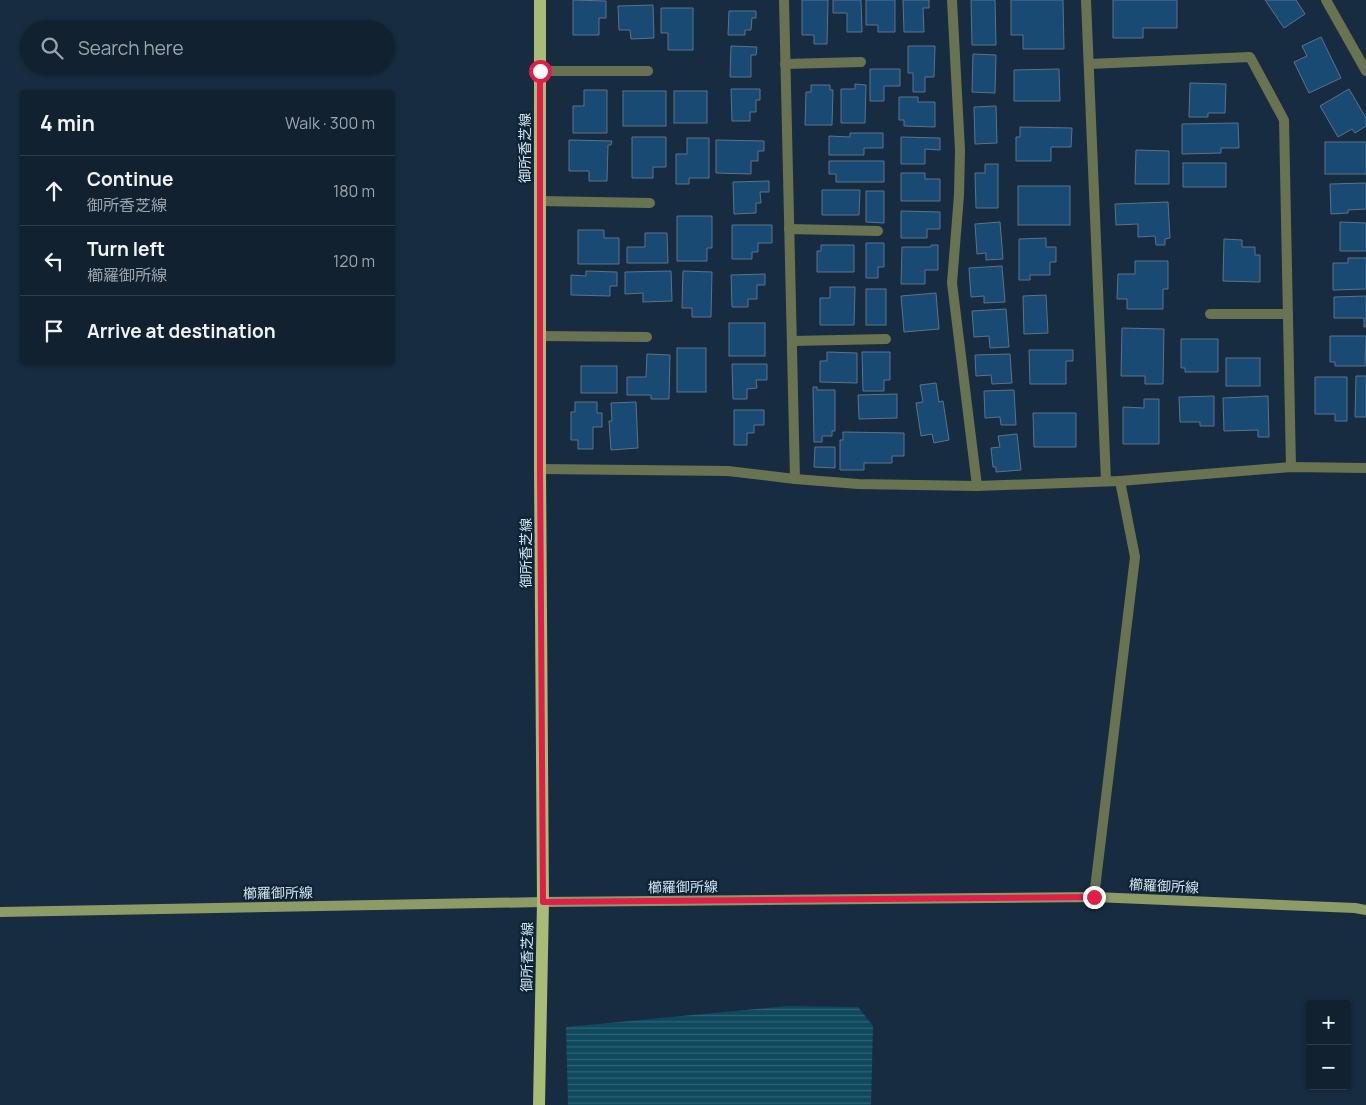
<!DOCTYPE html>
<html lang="en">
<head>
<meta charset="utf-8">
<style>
  :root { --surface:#112130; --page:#1e2e3c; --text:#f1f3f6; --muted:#9ca3ab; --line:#303e4c }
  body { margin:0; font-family:Manrope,"Noto Sans JP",sans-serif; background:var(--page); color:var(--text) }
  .controls { position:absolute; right:15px; bottom:15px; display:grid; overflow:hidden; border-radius:5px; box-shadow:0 1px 4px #0004 }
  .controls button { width:45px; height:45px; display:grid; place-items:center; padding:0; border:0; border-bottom:1px solid var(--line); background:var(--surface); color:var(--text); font:25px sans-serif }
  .stop { position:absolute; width:15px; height:15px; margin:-11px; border:4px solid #e11d48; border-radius:50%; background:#fff }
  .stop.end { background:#e11d48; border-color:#fff; box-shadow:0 1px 5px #0008 }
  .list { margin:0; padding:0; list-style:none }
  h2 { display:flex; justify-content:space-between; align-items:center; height:65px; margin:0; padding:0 20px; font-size:21px }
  h2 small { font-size:16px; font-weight:400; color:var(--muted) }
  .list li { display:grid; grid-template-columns:32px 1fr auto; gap:15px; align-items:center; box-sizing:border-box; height:70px; padding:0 20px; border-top:1px solid var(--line) }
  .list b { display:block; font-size:19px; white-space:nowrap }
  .list p { margin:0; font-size:16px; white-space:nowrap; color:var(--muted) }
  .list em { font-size:16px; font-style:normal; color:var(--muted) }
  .icon { flex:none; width:28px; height:28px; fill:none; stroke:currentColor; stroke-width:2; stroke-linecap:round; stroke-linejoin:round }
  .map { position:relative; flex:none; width:1366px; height:1105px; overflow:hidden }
  .search { position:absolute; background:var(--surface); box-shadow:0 1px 4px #0004; left:20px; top:20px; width:375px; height:55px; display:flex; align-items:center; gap:12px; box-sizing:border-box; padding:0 18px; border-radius:28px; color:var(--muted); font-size:19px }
  .panel { position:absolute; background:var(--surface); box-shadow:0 1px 4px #0004; left:20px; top:90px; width:375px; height:275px; border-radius:5px }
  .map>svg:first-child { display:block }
</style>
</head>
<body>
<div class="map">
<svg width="1366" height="1105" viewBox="0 0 1366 1105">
  <defs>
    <pattern id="water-rules" width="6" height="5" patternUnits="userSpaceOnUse" patternTransform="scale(1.25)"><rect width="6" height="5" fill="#0f495d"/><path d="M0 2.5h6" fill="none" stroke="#316375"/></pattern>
  </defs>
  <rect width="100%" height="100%" fill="#172c40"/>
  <!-- water -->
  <path fill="url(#water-rules)" d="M787,1006L858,1007L873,1026L871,1105H568L566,1027Z"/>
  <!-- building -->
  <g fill="#184a74" stroke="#5b738a">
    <path d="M573,0L606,1V18H599V35H573Z"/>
    <path d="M802,0H828L827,44H814V35H802Z"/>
    <path d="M833,0H861L862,32H847V13H833Z"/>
    <path d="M866,0H895V32H878V25H866Z"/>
    <path d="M903,0H929V8H923L924,32H904Z"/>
    <path d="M971,0H995L996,45H972Z"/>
    <path d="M1011,0H1063L1064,49H1023V35H1011Z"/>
    <path d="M1113,0H1177V28H1143V38H1113Z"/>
    <path d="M1265,0H1296L1305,14L1284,28Z"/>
    <path d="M653,5L654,38L631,39L630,30H619L618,6Z"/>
    <path d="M661,8H693V50H668V33H661Z"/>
    <path d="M729,11H756V18H752L751,30H745V35H728Z"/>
    <path d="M1321,37L1341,78L1309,93L1294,62L1307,56L1302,46Z"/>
    <path d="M731,46L757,47L756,55H751V77H730Z"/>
    <path d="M908,46H935L934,77H925V92H913V73H908Z"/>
    <path d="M973,54L996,55L995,93L972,92Z"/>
    <path d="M870,69H900V86H884V101H870Z"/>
    <path d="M1059,69L1060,101H1014V70Z"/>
    <path d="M1190,83L1226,84L1225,113H1208V117H1189Z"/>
    <path d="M855,84L866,85L865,123H841V89H855Z"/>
    <path d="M811,85H830V90H833L832,125H805L806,92H811Z"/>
    <path d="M731,89H760V100H756V112H750V121H732Z"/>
    <path d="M1349,89L1366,118V126L1355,133L1352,129L1338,137L1320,106Z"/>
    <path d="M584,90H607V133H573V106H584Z"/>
    <rect x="623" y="91" width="43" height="35"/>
    <rect x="674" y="91" width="33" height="32"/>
    <path d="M899,97H918V102H935V127L904,126V120H899Z"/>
    <path d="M996,106L997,143L975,144L974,107Z"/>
    <path d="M1238,123L1239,148H1221V153L1182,154V124Z"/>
    <path d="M1020,127L1072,128L1071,147H1051V161H1016V137H1020Z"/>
    <path d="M850,133H883V148H864V155H829V136L850,137Z"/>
    <path d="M632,137H666V167H653V178H632Z"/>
    <path d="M901,137L940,138V150L925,149V164H901Z"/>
    <path d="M687,138H709V178H689V184H676V154H687Z"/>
    <path d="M569,140L612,141L611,145H608L607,181H589V171H569Z"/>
    <path d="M716,140L764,141V151H758V161H751V174L716,173Z"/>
    <rect x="1325" y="142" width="41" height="32"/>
    <path d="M1136,150L1169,151V184H1135Z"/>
    <path d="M829,161H884V182H836V174H829Z"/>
    <rect x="1183" y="163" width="43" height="24"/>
    <path d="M985,164H998V208H976L975,173H985Z"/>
    <path d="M901,173H925V179H940V201H901Z"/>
    <path d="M769,181V192H760L761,203H756V213L734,214L733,182Z"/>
    <path d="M1366,183V209L1348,210V213L1331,214L1330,184Z"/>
    <rect x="1018" y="186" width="52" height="39"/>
    <path d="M822,190H860L859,215H822Z"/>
    <path d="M866,191H884V223L866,222Z"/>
    <path d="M1168,202L1170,238L1165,239V245H1156L1155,236L1138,237V224L1116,225L1115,204Z"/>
    <path d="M901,211L940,212V229H927V238H901Z"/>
    <path d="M677,216H712V248H707V261H677Z"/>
    <path d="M1000,222L1003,259L986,260V253L977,254L975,224Z"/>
    <path d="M1340,222L1366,223V251H1340Z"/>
    <path d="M732,225H772V243H758V252H752V259H732Z"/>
    <path d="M578,230H604V238H619V264H578Z"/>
    <path d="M645,233H667L668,263H627V247H645Z"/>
    <path d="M1046,238V247H1056V262H1050V275H1030V280H1019V239Z"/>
    <path d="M1224,239L1242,240V247H1255V255H1260V282L1223,281Z"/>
    <path d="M866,243H884V267H878V278H866Z"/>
    <path d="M821,245H854V272H817V251H821Z"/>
    <path d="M931,245H938V270H925V284H901L902,247H931Z"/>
    <path d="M1348,258H1366V289L1333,290V263H1348Z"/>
    <path d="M1135,261H1168V289H1163V309H1127V299H1117L1118,274H1135Z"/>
    <path d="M1002,266L1005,302L984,303V296L971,297L969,268Z"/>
    <path d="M586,271L617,272V286H610V296L571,295V275L586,276Z"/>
    <path d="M671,271L672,301L643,302V293L625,294V272Z"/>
    <path d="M683,271L712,272L711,317H692V308H682Z"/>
    <path d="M765,274V285H757V299H748V307H732L731,275Z"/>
    <path d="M830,287H855L854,325H820V298H830Z"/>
    <rect x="866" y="289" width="20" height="36"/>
    <path d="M936,293L939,329L904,332L901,296Z"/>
    <path d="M1046,295L1048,333L1024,334L1023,296Z"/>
    <path d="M1366,296V327H1364V318H1334V297Z"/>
    <path d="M1006,309L1009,347L990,348L989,336L974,337L972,311Z"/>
    <rect x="729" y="323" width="36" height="33"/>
    <path d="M1122,328L1164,329L1163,384H1145V376H1121Z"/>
    <path d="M1330,336H1366L1365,366H1335V362H1330Z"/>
    <path d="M1181,339H1218V372H1185V368H1181Z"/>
    <rect x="677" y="348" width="29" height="44"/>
    <path d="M1029,350H1073V361H1066V384H1030Z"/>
    <path d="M827,352L857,353V383L820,382V361H827Z"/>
    <path d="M862,352H890V380H884V391H863Z"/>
    <path d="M647,354L670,355L669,399H651V395H627V377H646Z"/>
    <path d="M1010,354L1012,383L992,384L991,375L976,376L975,355Z"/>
    <rect x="1226" y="358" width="34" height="28"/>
    <path d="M732,364H767V380H756L757,388L747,389V399H733Z"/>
    <rect x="581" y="366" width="36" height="27"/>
    <path d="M1356,376H1366V417H1355Z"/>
    <path d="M1315,377H1347V421H1335V414H1315Z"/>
    <path d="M936,383L939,402L943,401L949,440L934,443L932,434L921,436L916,403L923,402L920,385Z"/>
    <path d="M813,387H817V390H835V431H832V436H822V442H814Z"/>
    <path d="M1014,390L1016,425H1001L1000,417L985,418L984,391Z"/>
    <path d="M897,394V418L859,419L858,395Z"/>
    <path d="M1214,396V426H1200V422H1180L1179,397Z"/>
    <path d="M1268,396L1269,437H1258V430L1224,431L1223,398Z"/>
    <path d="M1144,399H1159V444H1123V407L1144,408Z"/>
    <path d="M575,402H597V413H602V427H593V449H578V440H571V412H575Z"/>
    <path d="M636,402L638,448L611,450L609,421H612L611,403Z"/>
    <path d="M734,410H764V425H754V433H747V445H734Z"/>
    <path d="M1033,413H1076V447H1034Z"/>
    <path d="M843,432L904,433V456H892V463H864V470H840V440H843Z"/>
    <path d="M1017,434L1021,470L996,472V467H993L991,448L1000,447L998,436Z"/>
    <path d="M815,447H835V468L814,467Z"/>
  </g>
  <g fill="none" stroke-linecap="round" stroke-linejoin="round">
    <!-- minor -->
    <g stroke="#697352" stroke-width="10">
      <path d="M784,0L795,479"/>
      <path d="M952,0L960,150L959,195L952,283L977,486"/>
      <path d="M1086,0L1106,481"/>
      <path d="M1326,0L1366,71"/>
      <path d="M785,64L861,62"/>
      <path d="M1089,64L1250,57L1284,120L1291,467"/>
      <path d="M540,71H648"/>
      <path d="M540,201L650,203"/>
      <path d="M789,229L878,231"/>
      <path d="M1210,314H1288"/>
      <path d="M540,336L647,337"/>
      <path d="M792,341L886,339"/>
      <path d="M540,469L728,471L795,479L858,484L977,486L1120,481L1291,467L1366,468"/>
      <path d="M1094,897L1135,557L1120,481"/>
    </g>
    <!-- secondary -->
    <path stroke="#8d9c67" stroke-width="10" d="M0,912L543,902L1094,897L1355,908L1366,910"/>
    <!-- primary -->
    <path stroke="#a8bb77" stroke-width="12" d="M539,1105L543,902L540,469V0"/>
  </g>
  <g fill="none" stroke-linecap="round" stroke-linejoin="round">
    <!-- route -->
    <path stroke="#e11d48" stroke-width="6" d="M540,71V469L543,902L1094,897"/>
  </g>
  <g text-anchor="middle" stroke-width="4.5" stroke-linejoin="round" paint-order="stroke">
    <!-- street labels -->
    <g font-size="14" fill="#d5e3f0" stroke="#0d2336">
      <text transform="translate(525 148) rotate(-90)" y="5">御所香芝線</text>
      <text transform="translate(526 553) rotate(-90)" y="5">御所香芝線</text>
      <text transform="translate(1164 886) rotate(3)" y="5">櫛羅御所線</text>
      <text transform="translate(683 887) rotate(-1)" y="5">櫛羅御所線</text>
      <text transform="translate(278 893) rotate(-1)" y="5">櫛羅御所線</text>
      <text transform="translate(527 957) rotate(-89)" y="5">御所香芝線</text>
    </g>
  </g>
</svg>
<div class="controls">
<button>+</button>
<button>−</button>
</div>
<div class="stop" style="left:540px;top:71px"></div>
<div class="stop end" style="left:1094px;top:897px"></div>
<div class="search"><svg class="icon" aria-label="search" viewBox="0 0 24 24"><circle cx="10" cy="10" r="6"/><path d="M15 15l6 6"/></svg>Search here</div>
<section class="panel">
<h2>4 min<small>Walk · 300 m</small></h2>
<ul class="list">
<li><svg class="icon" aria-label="ahead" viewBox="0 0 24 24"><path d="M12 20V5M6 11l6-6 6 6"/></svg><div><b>Continue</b><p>御所香芝線</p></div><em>180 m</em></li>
<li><svg class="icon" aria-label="left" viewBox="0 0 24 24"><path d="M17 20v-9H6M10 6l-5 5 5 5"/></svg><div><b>Turn left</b><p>櫛羅御所線</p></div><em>120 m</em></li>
<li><svg class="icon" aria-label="arrive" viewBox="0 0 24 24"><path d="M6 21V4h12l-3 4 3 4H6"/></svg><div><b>Arrive at destination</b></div></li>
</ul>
</section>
</div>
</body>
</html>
